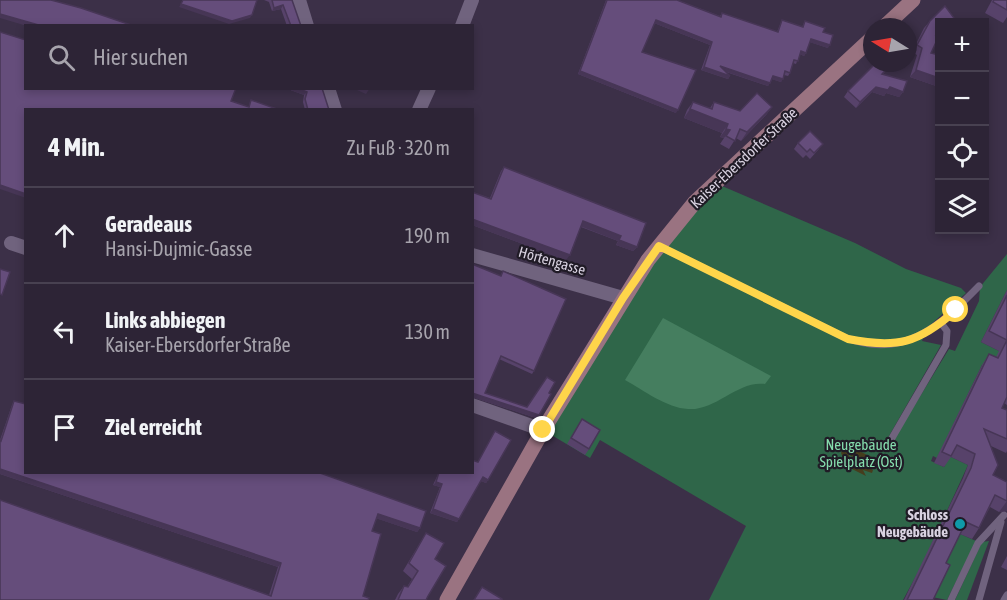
<!DOCTYPE html>
<html lang="de">
<head>
<meta charset="utf-8">
<style>
  :root { --surface:#2d2436; --page:#352c3e; --text:#f1f3f6; --muted:#a7a4ad; --line:#484151 }
  body { margin:0; font-family:"Asap Condensed",sans-serif; background:var(--page); color:var(--text) }
  .controls { position:absolute; right:18px; top:18px; display:grid; overflow:hidden; border-radius:0px; box-shadow:0 3px 9px #0003 }
  .controls button { width:54px; height:54px; display:grid; place-items:center; padding:0; border:0; border-bottom:2px solid var(--line); background:var(--surface); color:var(--text); font:30px sans-serif }
  .compass { position:absolute; left:863px; top:18px; width:54px; height:54px; border-radius:50%; background:var(--surface); box-shadow:0 3px 9px #0003; rotate:281deg }
  .stop { position:absolute; width:18px; height:18px; margin:-14px; border:4px solid #ffd54a; border-radius:50%; background:#fff }
  .stop.end { background:#ffd54a; border-color:#fff; box-shadow:0 2px 6px #0008 }
  .list { margin:0; padding:0; list-style:none }
  h2 { display:flex; justify-content:space-between; align-items:center; height:78px; margin:0; padding:0 24px; font-size:26px }
  h2 small { font-size:20px; font-weight:400; color:var(--muted) }
  .list li { display:grid; grid-template-columns:39px 1fr auto; gap:18px; align-items:center; box-sizing:border-box; height:96px; padding:0 24px; border-top:2px solid var(--line) }
  .list b { display:block; font-size:22px; white-space:nowrap }
  .list p { margin:0; font-size:20px; white-space:nowrap; color:var(--muted) }
  .list em { font-size:20px; font-style:normal; color:var(--muted) }
  .icon { flex:none; width:33px; height:33px; fill:none; stroke:currentColor; stroke-width:2; stroke-linecap:round; stroke-linejoin:round }
  .map { position:relative; flex:none; width:1007px; height:600px; overflow:hidden }
  .search { position:absolute; background:var(--surface); box-shadow:0 3px 9px #0003; left:24px; top:24px; width:450px; height:66px; display:flex; align-items:center; gap:15px; box-sizing:border-box; padding:0 21px; border-radius:0px; color:var(--muted); font-size:22px }
  .panel { position:absolute; background:var(--surface); box-shadow:0 3px 9px #0003; left:24px; top:108px; width:450px; height:366px; border-radius:0px }
  .map>svg:first-child { display:block }
</style>
</head>
<body>
<div class="map">
<svg width="1007" height="600" viewBox="0 0 1007 600">
  <rect width="100%" height="100%" fill="#3c3048"/>
  <!-- green -->
  <g fill="#2f6649">
    <path d="M715,183L855,243L906,269L961,288L966,293L928,327L922,341L941,345L889,436L894,439L949,349L955,351L979,301L980,287L1007,254V290L981,342L1007,355L982,365L937,458L933,456L931,461L944,467L949,456L968,465L922,565L903,600H709L746,526L600,440L590,458L543,430L623,298Z"/>
    <path d="M958,533L976,541L947,600L932,597L939,574Z"/>
    <path d="M989,541L967,600H955L982,542Z"/>
  </g>
  <!-- forest -->
  <path fill="#457e5f" d="M663,318L771,376L765,384C738,380 716,411 688,409C667,408 643,390 625,380Z"/>
  <!-- sand -->
  <path fill="#463d1d" d="M844,444L878,460L876,464L858,460L848,454C854,465 864,463 873,470L872,473L863,470L866,476L836,461L838,457L846,464L841,453Z"/>
  <g fill="none" stroke-linecap="round" stroke-linejoin="round">
    <!-- service -->
    <g stroke="#70637e" stroke-width="7">
      <path d="M659,246L844,337C903,361 940,326 979,286"/>
      <path d="M892,438L946,345L947,331L941,323"/>
      <path d="M951,600L978,543L1004,515"/>
      <path d="M979,600L1001,522"/>
      <path d="M1004,600L1007,595"/>
    </g>
    <!-- minor -->
    <g stroke="#70637e" stroke-width="14">
      <path d="M299,0L307,26"/>
      <path d="M462,26L472,0"/>
      <path d="M328,88L335,110"/>
      <path d="M419,110L429,88"/>
      <path d="M11,243L26,248"/>
      <path d="M472,255L623,298"/>
      <path d="M472,405L543,430"/>
    </g>
    <!-- secondary -->
    <g stroke="#9a7381" stroke-width="15">
      <path d="M884,27L913,0"/>
      <path d="M447,600L543,430L648,260L695,202L872,38"/>
    </g>
  </g>
  <!-- wall -->
  <g fill="#57426a">
    <path d="M264,0H292L301,26H287L281,9L272,11L269,2Z"/>
    <path d="M606,0H677L720,16L722,13L777,32L782,20L802,27L805,21L823,32L828,48L810,42L806,53L804,56L800,54L796,64L793,63L790,73L788,76L784,75L781,82L772,79L768,86L726,72L730,76L728,79L701,70L710,45L654,23L642,52L676,113L578,74Z"/>
    <path d="M992,0H1007V17L1003,23L985,13Z"/>
    <path d="M954,18L950,22H939L938,36L931,53L939,55V87L910,77L917,55L912,52L924,28L930,21Z"/>
    <path d="M892,63L883,74L903,92L899,97L886,93L884,96L872,92L856,108L844,97L848,91Z"/>
    <path d="M285,88H322L329,110H305L303,102L304,95Z"/>
    <path d="M693,102L710,108L714,102L740,111L772,107L766,115L741,141L736,138L729,149L720,144L724,138L720,137L722,133L684,118L687,110Z"/>
    <path d="M798,143L819,149L810,159L806,155L803,158L794,149Z"/>
    <path d="M504,167L637,247L633,251L616,245L618,241L581,227L566,260L472,225V192L490,198L501,171Z"/>
    <path d="M472,264L500,276L503,271L534,371L532,374L499,359L485,393L527,407L549,393L536,418L472,397Z"/>
    <path d="M1007,290V405L1004,403L1002,408L1007,410V451L1006,453L991,446L993,475L1007,482V511L999,512L990,507L979,528L972,539L960,534L946,563L933,600H904L963,478L968,465L951,457L944,467L934,463L982,365L989,354L996,357L999,351L981,342Z"/>
    <path d="M14,401L26,404V472H320V473L426,511L420,528L417,532L376,518L372,531L381,534L363,596L369,598L368,600H0V500L269,595L278,567L0,474V440L12,405Z"/>
    <path d="M582,419L589,449L585,455L567,444Z"/>
    <path d="M439,472H472L488,480L486,483L481,481L457,522L430,513L440,487L433,485Z"/>
    <path d="M426,533L435,559L426,600H395L398,594L404,586L407,587L412,579L403,571Z"/>
    <path d="M1007,556V570L1001,567Z"/>
  </g>
  <!-- shaded-wall -->
  <g fill="#473656">
    <path d="M181,4L252,15L250,18L229,24L179,7Z"/>
    <path d="M283,5L281,9L272,11L274,8Z"/>
    <path d="M0,14L42,26H27L0,18Z"/>
    <path d="M656,20L712,42L710,45L654,23Z"/>
    <path d="M811,39L830,45L828,48L809,42Z"/>
    <path d="M801,51L806,53L804,56L799,54Z"/>
    <path d="M720,66L770,83L768,86L718,69Z"/>
    <path d="M704,67L730,76L728,79L701,70Z"/>
    <path d="M916,70L939,78V87L910,77Z"/>
    <path d="M580,71L678,110L676,113L578,74Z"/>
    <path d="M773,76L783,79L781,82L771,79Z"/>
    <path d="M876,87H890L903,92L899,97L886,93L884,96L872,92L856,108L860,102Z"/>
    <path d="M285,88H297L307,92L304,95Z"/>
    <path d="M358,88H370L366,94L357,90Z"/>
    <path d="M772,107L766,115L741,141L747,132Z"/>
    <path d="M690,109L728,124L722,133L684,118Z"/>
    <path d="M726,129L730,130L724,138L720,137Z"/>
    <path d="M0,185L26,194V198L0,189Z"/>
    <path d="M472,219L570,255L566,260L472,225Z"/>
    <path d="M583,221L621,236L618,241L580,226Z"/>
    <path d="M619,240L637,247L633,251L616,245Z"/>
    <path d="M472,393L539,415L536,418L472,397Z"/>
    <path d="M0,469L281,563L278,567L0,474Z"/>
    <path d="M483,477L488,480L486,483L480,481Z"/>
    <path d="M436,482L442,484L440,487L433,485Z"/>
    <path d="M1007,501V511L999,512Z"/>
    <path d="M433,509L459,519L457,522L430,513Z"/>
    <path d="M378,514L420,528L417,532L375,518Z"/>
  </g>
  <!-- building -->
  <g fill="#654d7b" stroke="#473656" stroke-width="1.5">
    <path d="M0,0H51L81,8L134,26H42L0,14Z"/>
    <path d="M183,0H257L252,15L232,21L181,4Z"/>
    <path d="M272,0H292L301,26H291L283,5L274,8Z"/>
    <path d="M607,0H677L721,17L722,13L778,32L782,20L803,27L805,21L825,28L823,32L833,35L830,45L811,39L806,53L801,51L798,61L794,60L790,73L785,71L783,79L773,76L770,83L720,66L730,76L704,67L712,42L656,20L642,52L696,70L678,110L580,71Z"/>
    <path d="M994,0H1007V10L993,2Z"/>
    <path d="M945,6L954,18L949,22H939V32L936,35L939,36L931,53L939,55V78L916,70L922,48L917,45L930,21Z"/>
    <path d="M0,32L26,40V88H236L231,101L249,107L251,100L277,109V110H26V194L0,185Z"/>
    <path d="M876,63H892L882,74L907,81L903,92L890,87L888,90L876,87L860,102L848,91Z"/>
    <path d="M297,88H322L329,110H308L305,99L307,92Z"/>
    <path d="M757,93L772,107L747,132L740,129L735,141L726,136L730,130L726,129L728,124L690,109L693,102L712,109L714,102L740,111Z"/>
    <path d="M810,131L823,144L814,153L810,149L807,152L798,143Z"/>
    <path d="M504,167L646,223L637,247L619,240L621,236L583,221L570,255L472,219V192L491,199Z"/>
    <path d="M472,264L501,276L503,271L566,299L534,371L501,356L485,393L527,407L547,377L555,382L549,393L551,394L539,415L472,393Z"/>
    <path d="M0,269L10,272L2,295L0,294Z"/>
    <path d="M1007,295V397L1002,408L1007,410V439L984,429L998,465L993,475L1007,482V501L995,495L979,528L966,522L946,563L950,565L933,600H907L971,468L975,454L957,445L951,456L942,452L989,354L998,358L1007,340L989,331Z"/>
    <path d="M14,401L26,404V472H320V473L426,511L420,528L378,514L372,531L381,534L363,596L369,598L368,600H0V500L271,596L281,563L0,469V440L1,441Z"/>
    <path d="M582,419L600,430L589,449L571,438Z"/>
    <path d="M495,431L511,440L488,480L483,477L459,519L433,509L442,484L436,482L439,472H472V460L478,462Z"/>
    <path d="M426,533L444,543L435,559L446,566L428,596L426,600H398L404,586L408,587L418,571L409,563Z"/>
    <path d="M482,587L502,599V600H474Z"/>
  </g>
  <g fill="none" stroke-linecap="round" stroke-linejoin="round">
    <!-- route -->
    <path stroke="#ffd54a" stroke-width="8" d="M543,430L623,298L659,246L848,339C897,349 919,343 956,310"/>
  </g>
  <!-- markers -->
  <circle fill="#0f9aa8" stroke="#201b26" stroke-width="2" cx="960" cy="524" r="6"/>
  <g text-anchor="middle" stroke-width="4.5" stroke-linejoin="round" paint-order="stroke">
    <!-- street labels -->
    <g font-size="15" fill="#d9d2e1" stroke="#201b26">
      <text transform="translate(744 158) rotate(-43)" y="5">Kaiser-Ebersdorfer Straße</text>
      <text transform="translate(552 261) rotate(16)" y="5">Hörtengasse</text>
    </g>
    <!-- park labels -->
    <g font-size="15" fill="#85dcad" stroke="#201b26">
      <text x="861" y="450">Neugebäude<tspan x="861" dy="17">Spielplatz (Ost)</tspan></text>
    </g>
    <!-- poi labels -->
    <g font-size="15" font-weight="bold" fill="#d9d2e1" stroke="#201b26" text-anchor="end">
      <text x="948" y="520">Schloss<tspan x="948" dy="17">Neugebäude</tspan></text>
    </g>
  </g>
</svg>
<div class="controls">
<button>+</button>
<button>−</button>
<button><svg class="icon" aria-label="locate" viewBox="0 0 24 24"><circle cx="12" cy="12" r="6"/><path d="M12 2v4M12 18v4M2 12h4M18 12h4"/></svg></button>
<button><svg class="icon" aria-label="layers" viewBox="0 0 24 24"><path d="M12 4l9 5-9 5-9-5zM3 14l9 5 9-5"/></svg></button>
</div>
<svg class="compass" viewBox="-18 -18 36 36"><path d="M0-13l5 13h-10z" fill="#e53935"/><path d="M0 13l5-13h-10z" fill="#a7a4ad"/></svg>
<div class="stop" style="left:956px;top:310px"></div>
<div class="stop end" style="left:543px;top:430px"></div>
<div class="search"><svg class="icon" aria-label="search" viewBox="0 0 24 24"><circle cx="10" cy="10" r="6"/><path d="M15 15l6 6"/></svg>Hier suchen</div>
<section class="panel">
<h2>4 Min.<small>Zu Fuß · 320 m</small></h2>
<ul class="list">
<li><svg class="icon" aria-label="ahead" viewBox="0 0 24 24"><path d="M12 20V5M6 11l6-6 6 6"/></svg><div><b>Geradeaus</b><p>Hansi-Dujmic-Gasse</p></div><em>190 m</em></li>
<li><svg class="icon" aria-label="left" viewBox="0 0 24 24"><path d="M17 20v-9H6M10 6l-5 5 5 5"/></svg><div><b>Links abbiegen</b><p>Kaiser-Ebersdorfer Straße</p></div><em>130 m</em></li>
<li><svg class="icon" aria-label="arrive" viewBox="0 0 24 24"><path d="M6 21V4h12l-3 4 3 4H6"/></svg><div><b>Ziel erreicht</b></div></li>
</ul>
</section>
</div>
</body>
</html>
